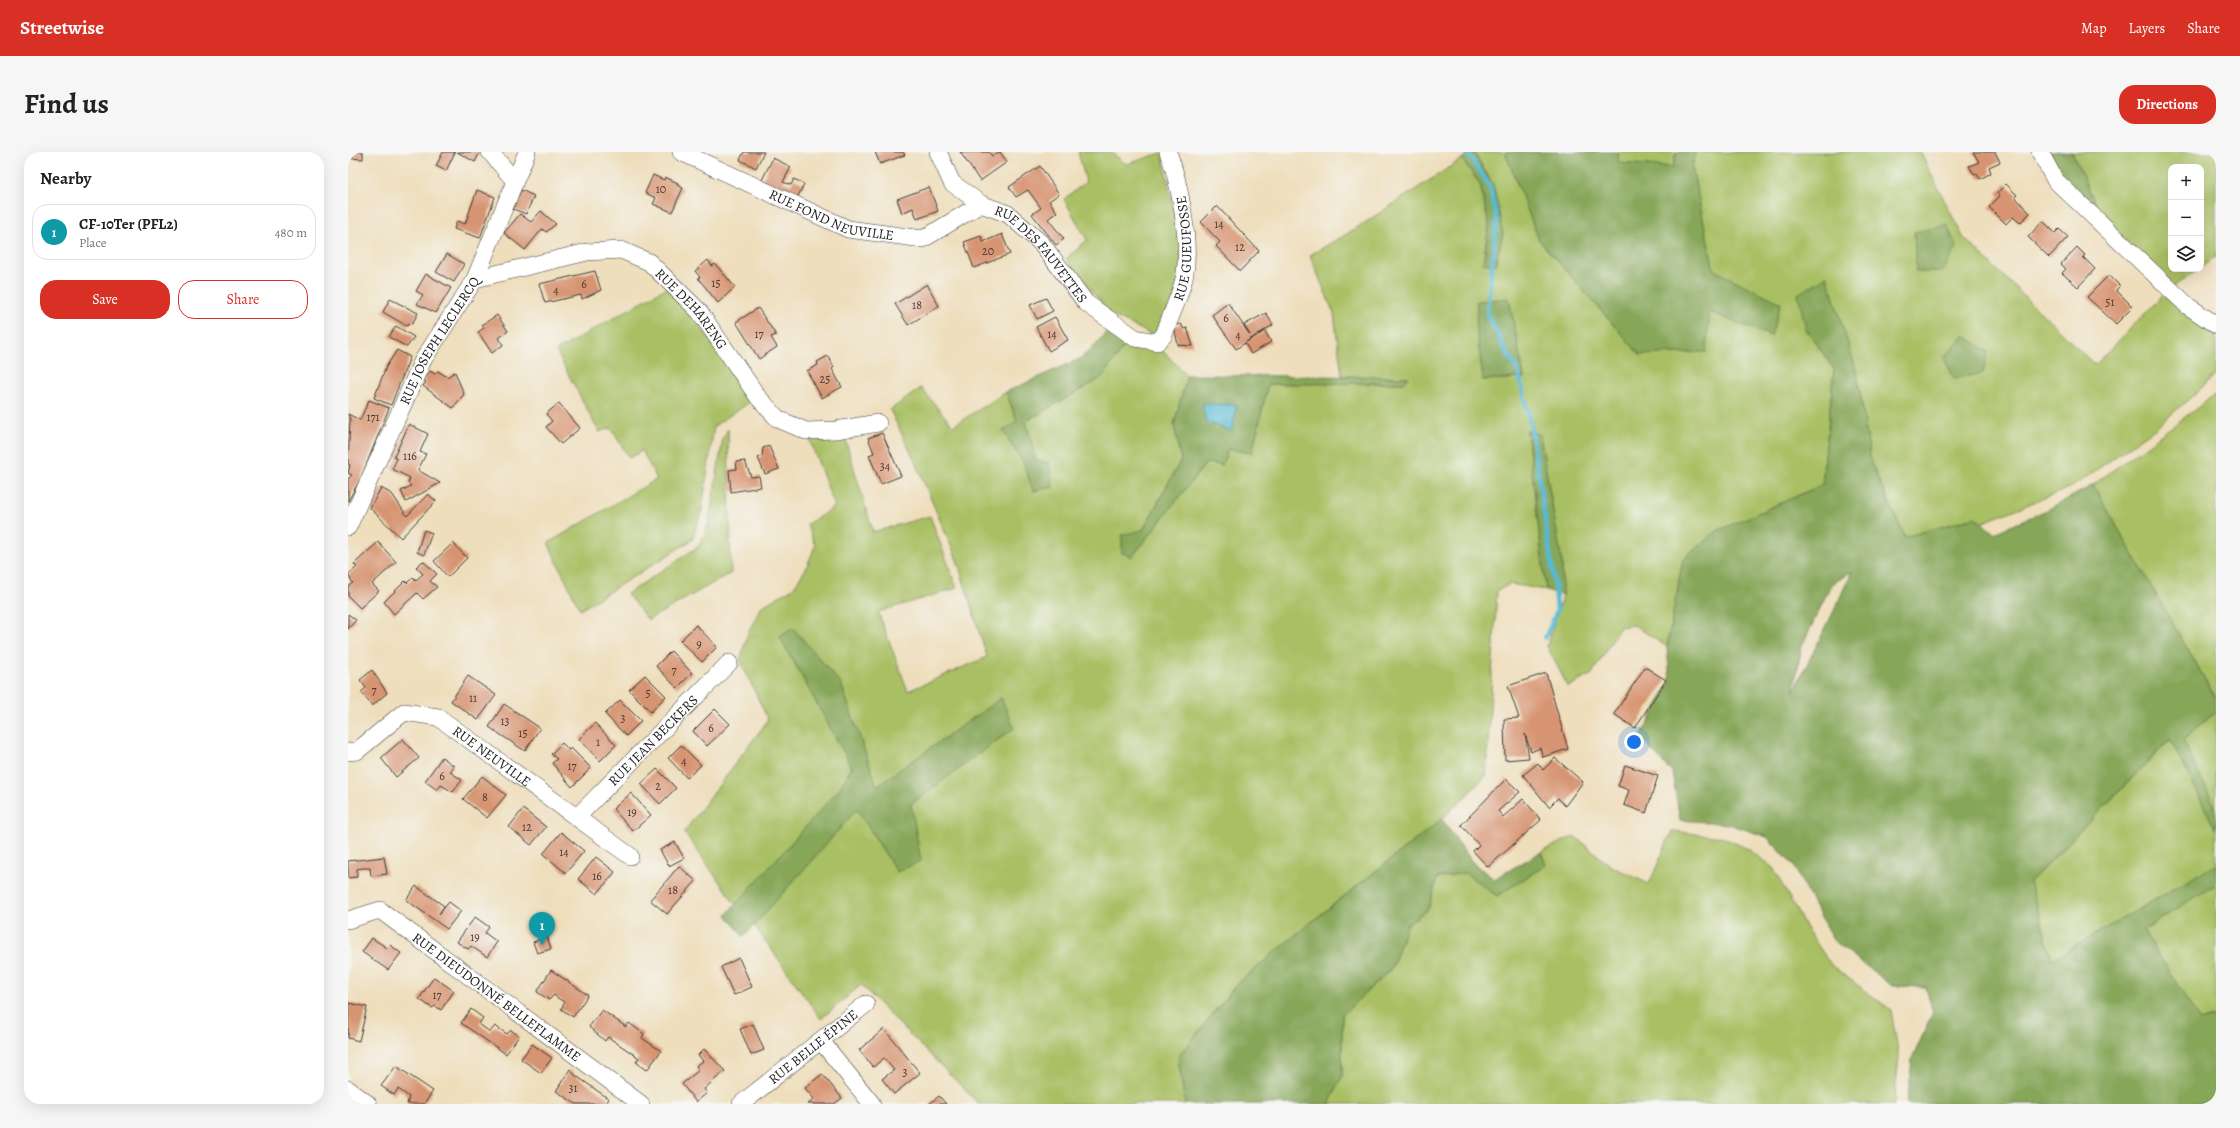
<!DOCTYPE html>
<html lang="en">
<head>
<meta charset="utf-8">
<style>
  :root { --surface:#fff; --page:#f6f6f6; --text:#222; --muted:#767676; --line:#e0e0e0; --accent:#d93025 }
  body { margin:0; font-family:Alegreya,serif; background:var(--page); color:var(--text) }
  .controls { position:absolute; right:12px; top:12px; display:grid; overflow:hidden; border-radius:8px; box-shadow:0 4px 16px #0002 }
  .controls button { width:36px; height:36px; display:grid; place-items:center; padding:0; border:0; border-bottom:1px solid var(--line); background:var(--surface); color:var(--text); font:20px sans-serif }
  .you { position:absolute; left:1286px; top:590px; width:14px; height:14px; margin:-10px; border:3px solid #fff; border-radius:50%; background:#1a73e8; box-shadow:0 0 0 6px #1a73e833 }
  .badge { display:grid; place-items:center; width:26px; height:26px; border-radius:50%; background:var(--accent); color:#fff; font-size:13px; font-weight:700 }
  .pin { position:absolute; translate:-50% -33px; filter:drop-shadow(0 1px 2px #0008) }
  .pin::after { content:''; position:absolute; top:21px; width:14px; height:12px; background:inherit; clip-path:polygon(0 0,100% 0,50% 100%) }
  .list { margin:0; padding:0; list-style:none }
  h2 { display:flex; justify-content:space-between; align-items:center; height:52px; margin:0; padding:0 16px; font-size:17px }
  h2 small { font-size:13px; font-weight:400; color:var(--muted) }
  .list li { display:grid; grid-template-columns:26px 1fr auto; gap:12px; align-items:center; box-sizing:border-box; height:56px; margin:0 8px 8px; padding:0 8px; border:1px solid var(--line); border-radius:16px }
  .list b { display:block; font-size:15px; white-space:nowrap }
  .list p { margin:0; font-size:13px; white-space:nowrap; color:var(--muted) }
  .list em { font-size:13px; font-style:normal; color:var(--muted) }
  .actions { display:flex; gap:8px; padding:12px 16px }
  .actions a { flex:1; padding:9px 0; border:1px solid var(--accent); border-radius:16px; text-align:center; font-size:14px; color:var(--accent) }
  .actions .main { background:var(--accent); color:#fff }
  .icon { flex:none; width:22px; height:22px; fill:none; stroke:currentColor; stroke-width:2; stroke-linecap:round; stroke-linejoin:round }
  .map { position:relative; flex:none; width:1868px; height:952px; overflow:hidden; border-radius:16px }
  header { display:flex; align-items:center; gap:24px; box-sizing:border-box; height:56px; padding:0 20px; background:var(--accent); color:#fff }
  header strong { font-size:19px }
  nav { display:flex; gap:22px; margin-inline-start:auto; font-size:14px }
  .intro { display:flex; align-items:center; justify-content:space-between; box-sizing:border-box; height:96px; padding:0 24px }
  h1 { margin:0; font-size:28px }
  .button { padding:10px 18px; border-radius:16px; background:var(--accent); color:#fff; font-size:14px; font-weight:700 }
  main { display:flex; gap:24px; padding:0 24px }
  aside { flex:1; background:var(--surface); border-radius:16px; box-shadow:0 4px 16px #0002 }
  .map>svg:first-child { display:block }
</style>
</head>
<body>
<header>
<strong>Streetwise</strong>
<nav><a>Map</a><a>Layers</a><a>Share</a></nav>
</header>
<div class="intro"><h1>Find us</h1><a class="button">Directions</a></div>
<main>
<aside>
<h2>Nearby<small></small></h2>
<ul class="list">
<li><span class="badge" style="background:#0f9aa8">1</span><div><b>CF-10Ter (PFL2)</b><p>Place</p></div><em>480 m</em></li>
</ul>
<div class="actions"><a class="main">Save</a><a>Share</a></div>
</aside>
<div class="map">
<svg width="1868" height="952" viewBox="0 0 1868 952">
  <rect width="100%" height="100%" fill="#f6f6f2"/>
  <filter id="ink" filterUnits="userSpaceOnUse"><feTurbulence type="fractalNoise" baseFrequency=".025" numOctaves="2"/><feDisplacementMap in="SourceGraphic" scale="8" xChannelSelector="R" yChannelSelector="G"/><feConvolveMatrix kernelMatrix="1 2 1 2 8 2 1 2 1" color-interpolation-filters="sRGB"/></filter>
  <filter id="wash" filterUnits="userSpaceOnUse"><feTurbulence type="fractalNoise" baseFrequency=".012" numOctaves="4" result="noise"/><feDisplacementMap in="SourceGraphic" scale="16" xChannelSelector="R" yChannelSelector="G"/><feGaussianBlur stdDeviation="0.9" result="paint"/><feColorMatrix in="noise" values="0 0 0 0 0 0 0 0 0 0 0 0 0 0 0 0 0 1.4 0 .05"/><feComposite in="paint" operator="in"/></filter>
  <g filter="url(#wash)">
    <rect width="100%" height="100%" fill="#eedebc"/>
    <!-- green -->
    <g fill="#a9bf63" stroke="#626e40" fill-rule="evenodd">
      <path d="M730,0H763L778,12L814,1L833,93V130L807,184L763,163L718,107L739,88L716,47L738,30Z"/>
      <path d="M1126,0H1157L1191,88L1292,203L1362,160L1433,151L1366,119L1344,16L1347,0H1572L1615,85L1747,213L1814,144L1868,179V223L1808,276L1724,335L1633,371L1627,365L1557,385L1523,311L1509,221L1478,124L1458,177L1486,217L1474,333L1369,379L1335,407L1319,495L1286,473L1272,475L1244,522L1220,535L1199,494L1215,443L1214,411L1192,284L1179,278L1198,438L1162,432L1149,439L1138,624L1094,667L957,775L888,833L830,905L837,952H631L513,833L473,867L406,773L509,657L549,720L563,652L666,576L529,634L493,532L445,477L432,485L504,615L491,638L388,753L336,680L420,568L392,508L400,481L413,455L445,436L458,417L467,394L459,372L487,355L461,286L496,283L525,380L582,364L609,436L530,460L560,539L639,505L609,408L565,305L542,258L573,236L605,274L658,240L669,269L655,279L675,310L685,338L704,335L701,311L688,309L678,269L753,226L780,189L816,200L839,223L826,273L833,308L795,378L784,405L858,310L879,297L904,301L920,232L1056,231L1061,225L994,224L986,162L962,103L1004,79L1114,7L1132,32L1141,73L1135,111L1147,113L1155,82L1145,33ZM1161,146L1176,226L1135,228Z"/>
      <path d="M1270,0H1328L1325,15L1270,11Z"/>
      <path d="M1724,0H1868V105L1853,116V15H1823V117H1851L1825,135L1753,64Z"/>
      <path d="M323,133L405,248L366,274L354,358L344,388L232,458L200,391L309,327L294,299L281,306L263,276L251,280L208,199Z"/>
      <path d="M1868,242V544L1867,545L1745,333Z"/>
      <path d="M380,277L383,421L300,468L279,442L351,394L360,374L375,286Z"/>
      <path d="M1868,560V657L1835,588Z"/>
      <path d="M1823,587L1868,678V712L1704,808L1682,730Z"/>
      <path d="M1324,679L1374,685L1402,698L1425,716L1458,776L1484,814L1543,858L1551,904L1546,952H981L994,924V863L1044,816L1059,773L1081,756L1089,726L1117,720L1149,744L1198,713L1193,700L1226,684L1263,714L1301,732Z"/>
      <path d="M1865,734H1868V864L1852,869L1795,778Z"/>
    </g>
    <!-- forest -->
    <g fill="#86a659" stroke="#51613a" fill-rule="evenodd">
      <path d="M1125,0L1145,33L1155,82L1147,113L1135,111L1141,73L1132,32L1114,7Z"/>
      <path d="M1157,0H1270L1271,11L1325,15L1328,0H1347L1344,16L1366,118L1433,151L1423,184L1362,160L1358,200L1292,203L1191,88Z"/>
      <path d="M1696,0H1724L1753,64L1703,13Z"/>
      <path d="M1599,73L1609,95L1594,120H1568L1566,80Z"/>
      <path d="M1479,124L1509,221L1523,311L1557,385L1627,365L1646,381L1701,357L1745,333L1867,545L1868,544V560L1835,588L1868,657V678L1822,587L1682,730L1704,808L1868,712V734H1865L1795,778L1852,869L1868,864V952H1559L1564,907L1585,860L1578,835L1544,834L1485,788L1445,713L1419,685L1381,672L1332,668L1324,620L1292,586L1322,530L1319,495L1335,407L1369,379L1474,333L1486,217L1458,177L1450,142ZM1504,419L1483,465L1445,540L1454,494L1483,433Z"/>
      <path d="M1161,146L1176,226L1135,228L1128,175L1129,149Z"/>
      <path d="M761,178L780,189L753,226L678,269L688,309L701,311L705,335L685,339L675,310L655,279L669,269L658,240L733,206Z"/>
      <path d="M1617,183L1640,200L1635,221L1606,227L1596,206Z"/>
      <path d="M839,223L1061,225L1056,231L920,232L904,301L880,297L874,313L858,311L784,405L774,401V383L795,378L833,308L826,273Z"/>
      <path d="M1179,278L1192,283L1214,411L1215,443L1198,438Z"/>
      <path d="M445,476L493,532L529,634L653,546L666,576L563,652L573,709L549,720L509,657L396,785L378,763L491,638L504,615L432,485Z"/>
      <path d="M1094,667L1125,711L1146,727L1193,700L1198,713L1149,744L1117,721L1089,726L1081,756L1059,773L1044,816L994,863V924L981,952H837L830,905L888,833L957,775Z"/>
    </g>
    <!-- water -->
    <path fill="#55bad3" stroke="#386b78" d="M854,252L889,253L884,279L858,270Z"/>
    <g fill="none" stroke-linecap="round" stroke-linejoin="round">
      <!-- stream -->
      <path stroke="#55bad3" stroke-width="4.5" d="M1117,0L1121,3L1142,35L1149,67L1139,160L1155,195L1170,219L1183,273L1207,435L1209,459L1197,486"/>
    </g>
    <g id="blocks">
      <!-- building -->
      <g fill="#d79472">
        <path d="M0,0H15V7L0,6Z"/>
        <path d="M95,0H107L98,19L88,14Z"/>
        <path d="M109,0H132L127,10Z"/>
        <path d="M396,0H416L408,16L392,8Z"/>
        <path d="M527,0H555L557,3L532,12Z"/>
        <path d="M612,0H641L644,4L652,0L659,10L632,29Z"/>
        <path d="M1625,0H1647L1652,10L1641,15L1643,21L1632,27L1628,21L1626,22L1621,14L1631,10Z"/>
        <path d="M425,6L443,15L435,30L443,33L446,27L456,32L449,46L420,35L422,32L414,28Z"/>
        <path d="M692,14L711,42L701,49L709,60L700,67L716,87L708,93L684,62L693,56L680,38L668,45L661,35Z"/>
        <path d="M305,23L316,28L317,25L330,31L329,33L335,36L324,60L305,52L308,46L297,41Z"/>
        <path d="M1658,32L1669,43L1667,45L1682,61L1672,71L1665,65L1658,72L1641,55L1652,44L1649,41Z"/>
        <path d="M581,35L590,59L569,67L565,56L554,61L549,47Z"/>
        <path d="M129,38L147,45L132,86L106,77L109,69L117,72Z"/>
        <path d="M173,38L186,44L178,62L165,57Z"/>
        <path d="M869,54L911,99L892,119L868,94L872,90L853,70Z"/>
        <path d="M193,59L208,72L198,80L194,77L177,98L156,81L172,62L183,70Z"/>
        <path d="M1695,69L1707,81L1711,77L1720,85L1701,105L1680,85Z"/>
        <path d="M654,82L662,102L626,116L616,90L633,84L635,90Z"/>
        <path d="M1729,95L1737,103L1735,105L1747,117L1730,135L1714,121L1718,117L1713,112Z"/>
        <path d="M99,102L116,112L106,130L88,120Z"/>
        <path d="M360,108L364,114L367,112L387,135L370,151L350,126L352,125L347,119Z"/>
        <path d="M247,119L253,138L234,147L233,143L197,151L191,132Z"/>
        <path d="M78,122L103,136L88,161L69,152L75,143L68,139Z"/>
        <path d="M1761,123L1772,134L1768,138L1785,155L1768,172L1739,145Z"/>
        <path d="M579,132L591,154L560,173L547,152Z"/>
        <path d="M698,146L705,159L689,167L682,153Z"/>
        <path d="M42,147L70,161L64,172L61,171L59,174L35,160Z"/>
        <path d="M880,151L902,183L896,173L918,161L925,173L898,190L917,179L923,190L903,202L897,191L888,197L864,163Z"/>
        <path d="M410,156L428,183L423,185L429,195L411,207L388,170Z"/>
        <path d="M149,163L160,179L151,186L155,193L144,201L130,180L136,176L134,173Z"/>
        <path d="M707,165L720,188L701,199L688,175Z"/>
        <path d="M833,172L836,177L839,176L845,194L830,193L826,174Z"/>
        <path d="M48,174L66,185L59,195L41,185Z"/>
        <path d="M49,198L62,205L43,253L26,246L38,215Z"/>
        <path d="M480,204L486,215L484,217L494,235L474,246L459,219L470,213L469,210Z"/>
        <path d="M82,219L87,222L90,219L99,225L107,220L116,242L105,256L75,234L78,230L75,228Z"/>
        <path d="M21,248L41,256L13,326L0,349V327L4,323L0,321L2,313L0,312L2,267L0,262L12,268Z"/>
        <path d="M211,251L232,276L213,292L198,275L204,269L198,262Z"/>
        <path d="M61,272L80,282L72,300L78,302L70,318L92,331L58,350L53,339L63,334L60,331L62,326L44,317L49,307L46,305Z"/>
        <path d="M534,281L553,324L533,332L521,303L526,301L520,286Z"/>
        <path d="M421,294L431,317L417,322L410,306L414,304L415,296Z"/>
        <path d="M397,309L403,325L411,324L413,335L383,340L381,318L389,317L388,310Z"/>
        <path d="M33,336L44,342L59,364L80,342L88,349L53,386L22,356Z"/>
        <path d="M76,378L84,381L76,403L69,400Z"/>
        <path d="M30,390L48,410L24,432L31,439L12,456L0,444V435L5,431L0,423L9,415L6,412Z"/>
        <path d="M105,391L119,406L100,425L86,409Z"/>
        <path d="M75,409L89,422L82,429L89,435L75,447L69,441L46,462L36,450L57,429L59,431L65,425L68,428L75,422L68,415Z"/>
        <path d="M0,462L8,468L0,477Z"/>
        <path d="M348,473L369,495L354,510L332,489Z"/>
        <path d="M323,499L344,521L329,536L308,514Z"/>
        <path d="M1297,515L1318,528L1287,576L1266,562Z"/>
        <path d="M24,518L39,541L24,554L13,540L18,536L12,528Z"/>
        <path d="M1198,521L1220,597L1195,605L1192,596L1183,600L1177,582L1181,606L1157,608L1156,567L1171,566L1160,534Z"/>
        <path d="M297,523L318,544L303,560L281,538Z"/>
        <path d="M120,524L148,543L130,568L103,549Z"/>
        <path d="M272,548L293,569L278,584L257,562Z"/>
        <path d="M156,552L192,576L177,599L141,575Z"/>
        <path d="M367,557L382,572L359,594L345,579Z"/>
        <path d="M247,571L268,593L252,609L231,587Z"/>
        <path d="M55,587L71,606L48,625L33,606Z"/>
        <path d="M214,591L221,598L223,596L243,616L224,635L204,611L209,607L203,602Z"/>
        <path d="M333,593L353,613L339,626L320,606Z"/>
        <path d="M94,605L106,614L102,620L114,628L105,640L93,633L89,638L77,629Z"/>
        <path d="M1207,606L1235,630L1217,654L1210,646L1201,655L1175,623L1190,611L1195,618Z"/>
        <path d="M1277,613L1310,624L1298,661L1276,653L1281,638L1270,634Z"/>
        <path d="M309,617L328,636L312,652L293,632Z"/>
        <path d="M134,624L158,643L139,666L115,647Z"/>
        <path d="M1158,627L1172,640L1150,659L1155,665L1175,647L1193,668L1140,715L1125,699L1131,693L1113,673Z"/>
        <path d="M283,641L303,663L285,679L265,657Z"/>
        <path d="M175,657L198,675L183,693L161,675Z"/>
        <path d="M213,680L236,699L218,721L195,702Z"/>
        <path d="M327,690L336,706L321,714L312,698Z"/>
        <path d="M36,705L39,722L23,724L22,716H15L9,717V725L0,726V709Z"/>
        <path d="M248,705L267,720L249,742L230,727Z"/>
        <path d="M331,714L348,729L319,762L302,748Z"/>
        <path d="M68,734L96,754L91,762L101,750L113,759L99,777L58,748Z"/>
        <path d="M127,765L141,775L137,781L149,790L139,805L123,794L120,797L109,790Z"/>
        <path d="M198,781L203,797L189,801L185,790L194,787L193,782Z"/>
        <path d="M24,786L39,796L42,793L53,801L40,818L14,800Z"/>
        <path d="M391,806L404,835L386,843L373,815Z"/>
        <path d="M203,818L240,843L225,865L213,857L217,850L211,847L206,843L201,848L189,840Z"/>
        <path d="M86,825L106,839L93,858L87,854L84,856L71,847Z"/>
        <path d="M1,851L19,855L11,889L0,886Z"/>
        <path d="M123,857L135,866L131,872L142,880L147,874L159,882L163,878L171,884L158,902L113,871Z"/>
        <path d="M254,858L278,875L281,871L296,882L294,886L313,899L299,918L288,910L291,906L260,885L257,889L241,875Z"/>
        <path d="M405,872L416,898L403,903L392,877Z"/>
        <path d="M536,877L572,921L546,942L534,927L546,918L536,906L525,915L511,898Z"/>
        <path d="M184,892L204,906L193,921L173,907Z"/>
        <path d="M356,897L377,919L356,937L359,941L348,950L334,932L351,918L348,914L355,909L350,903Z"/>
        <path d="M48,914L85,939L76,952H59L61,945L56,941L50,937L46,943L33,934Z"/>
        <path d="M222,917L227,923L261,947L257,952H228L208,939Z"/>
        <path d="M474,922L494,946L486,952H460L466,947L457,936Z"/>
        <path d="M591,944L598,952H581Z"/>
      </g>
    </g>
  </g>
  <g filter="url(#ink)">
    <use href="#blocks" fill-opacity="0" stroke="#3c3934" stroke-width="1"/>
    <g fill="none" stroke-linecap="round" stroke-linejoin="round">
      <!-- street casing -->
      <g stroke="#3c3934" stroke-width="18">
        <g id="street">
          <path d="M142,0L166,28"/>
          <path id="s1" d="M333,0L500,77L575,87L633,52"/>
          <path id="s2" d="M590,0L604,31L633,52L660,62L694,92L738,151L787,186L809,190L816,183C822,163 834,142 837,121C842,88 832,31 820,0"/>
          <path d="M1692,0L1707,28L1840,154L1868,173"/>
          <path id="s3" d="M127,127L239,100L273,98L301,110L351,159L410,245L430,267L458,279L488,278L530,271"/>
          <path id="s4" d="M0,375L75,208L127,127L179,0"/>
          <path id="s5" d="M0,600L9,599L56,560L90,565L282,704"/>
          <path id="s6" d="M229,665L381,511"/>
          <path id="s7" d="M0,768L32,758L293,952"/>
          <path d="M473,889L524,952"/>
          <path d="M0,937L20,952"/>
          <path id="s8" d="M393,952L518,852"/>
        </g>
      </g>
      <!-- street -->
      <use href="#street" stroke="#fff" stroke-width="17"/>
    </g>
  </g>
  <g text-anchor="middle" stroke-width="3" stroke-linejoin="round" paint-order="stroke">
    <!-- number labels -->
    <g font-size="12" fill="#4b3a32">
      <text x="313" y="41">10</text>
      <text x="871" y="76">14</text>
      <text x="892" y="99">12</text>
      <text x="640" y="103">20</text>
      <text x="368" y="135">15</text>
      <text x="236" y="136">6</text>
      <text x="208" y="142">4</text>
      <text x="1762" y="154">51</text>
      <text x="569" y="157">18</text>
      <text x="878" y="170">6</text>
      <text x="411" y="186">17</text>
      <text x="704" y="186">14</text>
      <text x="890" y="187">4</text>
      <text x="477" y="231">25</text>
      <text x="25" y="269">171</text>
      <text x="62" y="308">116</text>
      <text x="537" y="318">34</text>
      <text x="351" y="496">9</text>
      <text x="326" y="522">7</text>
      <text x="26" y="542">7</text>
      <text x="300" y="545">5</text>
      <text x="125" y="550">11</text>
      <text x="275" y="570">3</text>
      <text x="157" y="573">13</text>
      <text x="363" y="580">6</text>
      <text x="175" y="585">15</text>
      <text x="250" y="594">1</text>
      <text x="336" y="613">4</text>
      <text x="224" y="618">17</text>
      <text x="94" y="628">6</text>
      <text x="310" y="638">2</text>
      <text x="137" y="649">8</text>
      <text x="284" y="664">19</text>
      <text x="179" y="679">12</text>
      <text x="216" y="704">14</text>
      <text x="249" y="728">16</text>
      <text x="325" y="742">18</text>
      <text x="127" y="789">19</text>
      <text x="89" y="847">17</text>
      <text x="557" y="924">3</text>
      <text x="225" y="940">31</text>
    </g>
    <!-- street labels -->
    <g font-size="14" fill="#1c1c1c" stroke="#f6f6f2">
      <text dy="5" stroke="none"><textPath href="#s1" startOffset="164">RUE FOND NEUVILLE</textPath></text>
      <text dy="5" stroke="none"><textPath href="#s2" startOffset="400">RUE GUEUFOSSE</textPath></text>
      <text dy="5" stroke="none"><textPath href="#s2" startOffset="150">RUE DES FAUVETTES</textPath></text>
      <text dy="5" stroke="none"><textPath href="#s3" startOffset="243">RUE DEHARENG</textPath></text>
      <text dy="5" stroke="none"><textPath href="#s4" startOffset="208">RUE JOSEPH LECLERCQ</textPath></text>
      <text dy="5" stroke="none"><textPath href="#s6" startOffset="108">RUE JEAN BECKERS</textPath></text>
      <text dy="5" stroke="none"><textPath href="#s5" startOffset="171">RUE NEUVILLE</textPath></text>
      <text dy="5" stroke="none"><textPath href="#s7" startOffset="179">RUE DIEUDONNÉ BELLEFLAMME</textPath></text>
      <text dy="5" stroke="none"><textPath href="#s8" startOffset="92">RUE BELLE ÉPINE</textPath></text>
    </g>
  </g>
</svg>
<div class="controls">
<button>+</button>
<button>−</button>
<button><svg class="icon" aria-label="layers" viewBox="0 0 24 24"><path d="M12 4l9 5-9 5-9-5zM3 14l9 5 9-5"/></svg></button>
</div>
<div class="you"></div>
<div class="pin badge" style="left:194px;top:793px;background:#0f9aa8">1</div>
</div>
</main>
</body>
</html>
